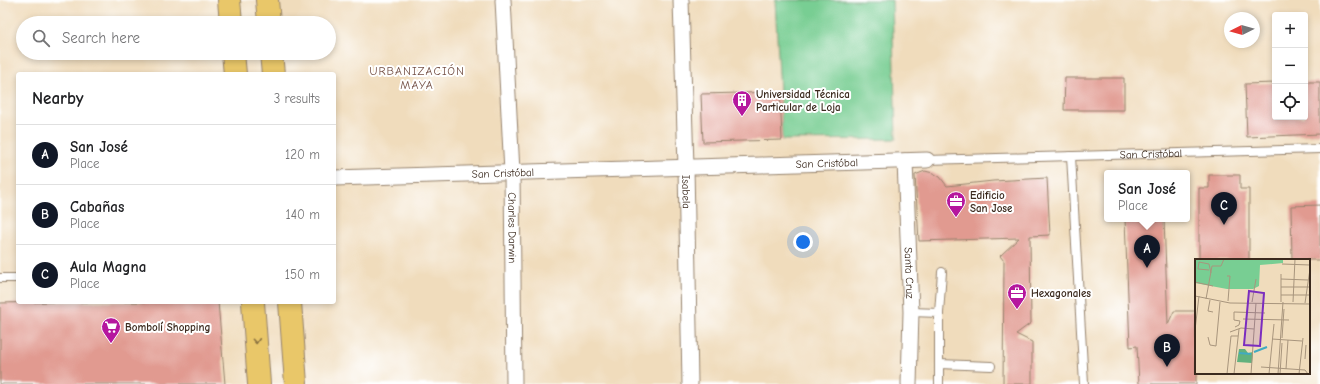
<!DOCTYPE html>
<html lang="en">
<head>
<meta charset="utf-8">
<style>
  :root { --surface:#fff; --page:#f6f6f6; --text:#202124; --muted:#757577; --line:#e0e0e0; --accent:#111827 }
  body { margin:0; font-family:"Comic Neue",sans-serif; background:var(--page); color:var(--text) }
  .controls { position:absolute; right:12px; top:12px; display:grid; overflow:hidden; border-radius:4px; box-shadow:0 2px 6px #0003 }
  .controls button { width:36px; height:36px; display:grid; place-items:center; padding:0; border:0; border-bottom:1px solid var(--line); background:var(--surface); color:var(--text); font:20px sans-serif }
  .compass { position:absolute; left:1224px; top:12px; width:36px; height:36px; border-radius:50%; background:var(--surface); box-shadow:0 2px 6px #0003; rotate:265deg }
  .you { position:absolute; left:803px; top:242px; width:14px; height:14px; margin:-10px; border:3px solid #fff; border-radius:50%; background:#1a73e8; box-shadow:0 0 0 6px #1a73e833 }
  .badge { display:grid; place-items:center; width:26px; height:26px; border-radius:50%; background:var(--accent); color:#fff; font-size:13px; font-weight:700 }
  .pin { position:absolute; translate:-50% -33px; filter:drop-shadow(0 1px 2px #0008) }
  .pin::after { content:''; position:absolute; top:21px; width:14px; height:12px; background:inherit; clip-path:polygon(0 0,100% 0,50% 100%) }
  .popup { position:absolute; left:1104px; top:170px; width:86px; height:52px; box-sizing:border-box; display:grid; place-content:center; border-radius:4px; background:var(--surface); filter:drop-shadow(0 1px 3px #0005); font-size:13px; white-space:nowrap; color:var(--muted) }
  .popup b { font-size:15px; color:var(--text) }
  .popup::after { content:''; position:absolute; left:50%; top:100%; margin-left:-8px; border:8px solid transparent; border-top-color:var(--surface) }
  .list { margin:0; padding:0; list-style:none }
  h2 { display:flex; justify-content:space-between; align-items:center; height:52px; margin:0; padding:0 16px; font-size:17px }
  h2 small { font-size:13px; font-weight:400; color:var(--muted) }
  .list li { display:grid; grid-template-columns:26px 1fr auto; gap:12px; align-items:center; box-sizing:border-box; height:60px; padding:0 16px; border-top:1px solid var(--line) }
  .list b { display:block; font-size:15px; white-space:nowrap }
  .list p { margin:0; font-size:13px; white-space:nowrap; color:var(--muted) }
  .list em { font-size:13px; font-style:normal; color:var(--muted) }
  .icon { flex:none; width:22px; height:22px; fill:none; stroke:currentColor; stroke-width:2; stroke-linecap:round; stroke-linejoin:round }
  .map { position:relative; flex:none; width:1320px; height:384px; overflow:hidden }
  .search { position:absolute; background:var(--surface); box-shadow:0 2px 6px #0003; left:16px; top:16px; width:320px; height:44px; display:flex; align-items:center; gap:10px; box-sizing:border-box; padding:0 14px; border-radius:22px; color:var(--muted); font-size:15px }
  .panel { position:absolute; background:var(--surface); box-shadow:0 2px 6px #0003; left:16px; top:72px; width:320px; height:232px; border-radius:4px }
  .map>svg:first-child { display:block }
</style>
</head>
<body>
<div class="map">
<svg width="1320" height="384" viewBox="0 0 1320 384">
  <rect width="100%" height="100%" fill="#fff"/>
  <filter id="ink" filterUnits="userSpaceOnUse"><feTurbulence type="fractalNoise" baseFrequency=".025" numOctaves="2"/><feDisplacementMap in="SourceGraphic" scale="8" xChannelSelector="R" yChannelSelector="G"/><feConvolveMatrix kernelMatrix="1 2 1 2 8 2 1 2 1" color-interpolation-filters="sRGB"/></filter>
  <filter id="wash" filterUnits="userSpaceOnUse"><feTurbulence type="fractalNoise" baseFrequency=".012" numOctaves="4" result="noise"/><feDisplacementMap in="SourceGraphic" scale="16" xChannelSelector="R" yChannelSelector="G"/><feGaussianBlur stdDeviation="0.9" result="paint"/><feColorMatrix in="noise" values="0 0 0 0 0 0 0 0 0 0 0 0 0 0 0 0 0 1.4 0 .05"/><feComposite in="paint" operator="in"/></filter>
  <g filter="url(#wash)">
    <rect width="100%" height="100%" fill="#f0dcbc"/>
    <!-- green -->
    <path fill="#78ce93" stroke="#5a7c58" d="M775,0H892L896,139L782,140L780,92Z"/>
    <g id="blocks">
      <!-- building -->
      <g fill="#e19a90">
        <path d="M1065,78H1124V110H1064Z"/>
        <path d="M1305,82H1320V134L1247,137L1245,84L1275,83V117H1305Z"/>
        <path d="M780,92L782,140L703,142L701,94Z"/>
        <path d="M925,171L933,173L940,177L947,186L993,181L1047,178L1050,235L1030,236L1031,323L1016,334L1032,342V384H1003L1004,261L1000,256L1019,238L919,241L915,175Z"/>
        <path d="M1209,175H1240V189H1249V260H1199V188H1209Z"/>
        <path d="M1320,205V260H1292L1291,206Z"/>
        <path d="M1125,219H1164L1168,324L1174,311H1196V384H1139L1137,346L1130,347Z"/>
        <path d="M47,302H218L225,384H0V303Z"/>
      </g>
    </g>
  </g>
  <g filter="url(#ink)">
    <use href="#blocks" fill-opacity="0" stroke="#96836d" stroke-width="1"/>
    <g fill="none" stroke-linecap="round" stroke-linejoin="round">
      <!-- service casing -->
      <g stroke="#96836d" stroke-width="10">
        <g id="service">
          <path d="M1071,156L1084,384"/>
          <path id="s1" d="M927,160L1320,149"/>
          <path d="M0,278H18"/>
          <path d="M911,312L939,313V384"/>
          <path d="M939,313L942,272"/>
          <path d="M939,364L991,366"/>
        </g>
      </g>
      <!-- minor casing -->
      <g stroke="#96836d" stroke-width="17">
        <g id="minor">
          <path id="s2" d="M503,0L512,172L514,384"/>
          <path id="s3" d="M681,0L686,167L690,384"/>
          <path id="s4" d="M905,161L911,312L909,384"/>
          <path id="s5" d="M334,178L927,160"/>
        </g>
      </g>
      <!-- primary casing -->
      <g stroke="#96836d" stroke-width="24">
        <g id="primary">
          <path d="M229,0L231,23"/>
          <path d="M267,0L269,23"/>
          <path d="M233,53L235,74"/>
          <path d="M271,53L273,74"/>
          <path d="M253,302L259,384"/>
          <path d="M290,302L296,384"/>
        </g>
      </g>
      <!-- service -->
      <use href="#service" stroke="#fff" stroke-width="8"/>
      <!-- minor -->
      <use href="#minor" stroke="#fff" stroke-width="15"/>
      <!-- primary -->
      <use href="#primary" stroke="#e9c769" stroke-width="22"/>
    </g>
    <!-- one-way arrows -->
    <defs><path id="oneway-chevron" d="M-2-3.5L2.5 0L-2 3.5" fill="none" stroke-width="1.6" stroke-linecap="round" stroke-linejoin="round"/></defs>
    <use stroke="#897140" href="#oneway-chevron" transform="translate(256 341) rotate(86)"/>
  </g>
  <!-- icons -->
  <defs>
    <g id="building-pin" transform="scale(1)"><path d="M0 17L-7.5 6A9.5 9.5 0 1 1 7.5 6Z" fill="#b5179e" stroke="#fff"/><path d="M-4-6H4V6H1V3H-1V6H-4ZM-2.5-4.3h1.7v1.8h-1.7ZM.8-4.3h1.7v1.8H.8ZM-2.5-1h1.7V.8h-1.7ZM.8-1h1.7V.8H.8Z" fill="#fff"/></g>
    <g id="office-pin" transform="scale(1)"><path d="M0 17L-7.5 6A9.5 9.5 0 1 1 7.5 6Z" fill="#b5179e" stroke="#fff"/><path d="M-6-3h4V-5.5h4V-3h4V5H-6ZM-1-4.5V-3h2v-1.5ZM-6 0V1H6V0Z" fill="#fff"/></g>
    <g id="supermarket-pin" transform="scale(1)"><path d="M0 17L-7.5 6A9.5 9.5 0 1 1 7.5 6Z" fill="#b5179e" stroke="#fff"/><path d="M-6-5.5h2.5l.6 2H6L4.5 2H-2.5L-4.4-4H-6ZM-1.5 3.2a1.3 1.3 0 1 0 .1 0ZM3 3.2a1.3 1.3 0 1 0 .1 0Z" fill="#fff"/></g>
  </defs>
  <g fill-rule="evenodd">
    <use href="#building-pin" x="742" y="100"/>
    <use href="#office-pin" x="956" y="201"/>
    <use href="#office-pin" x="1017" y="293"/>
    <use href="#supermarket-pin" x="111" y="327"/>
  </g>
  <g text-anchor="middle" stroke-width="4" stroke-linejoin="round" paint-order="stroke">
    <!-- poi labels -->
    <g font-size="11" font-weight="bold" fill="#3b2a1e" stroke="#fff" text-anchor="start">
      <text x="756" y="98">Universidad Técnica<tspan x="756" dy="13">Particular de Loja</tspan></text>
      <text x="970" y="199">Edificio<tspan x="970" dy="13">San Jose</tspan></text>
      <text x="1031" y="297">Hexagonales</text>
      <text x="125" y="331">Bombolí Shopping</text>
    </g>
    <!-- street labels -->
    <g font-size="11" fill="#3b2a1e" stroke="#fff">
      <text dy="4" stroke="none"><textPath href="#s1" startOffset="224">San Cristóbal</textPath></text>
      <text dy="4" stroke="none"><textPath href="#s5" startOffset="493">San Cristóbal</textPath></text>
      <text dy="4" stroke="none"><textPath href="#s5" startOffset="169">San Cristóbal</textPath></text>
      <text dy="4" stroke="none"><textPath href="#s3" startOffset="192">Isabela</textPath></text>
      <text dy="4" stroke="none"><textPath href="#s2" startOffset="228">Charles Darwin</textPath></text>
      <text dy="4" stroke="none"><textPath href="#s4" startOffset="112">Santa Cruz</textPath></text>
    </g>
    <!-- neighbourhood labels -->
    <g font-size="12" letter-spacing="1" fill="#755146" stroke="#fff">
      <text x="417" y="75">URBANIZACIÓN<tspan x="417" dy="14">MAYA</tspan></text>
    </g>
  </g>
  <!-- overview -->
  <g transform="translate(1195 259)">
    <rect width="115" height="115" fill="#f0dcbc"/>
    <path d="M0,0H88V4L65,6L64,27L58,30H32L0,24Z" fill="#78ce93"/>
    <path d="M44,90H50L53,94L58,93L57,104L42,103Z" fill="#62b17d"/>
    <path fill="none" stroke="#41aac1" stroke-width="2" d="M59,93L72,88M44,94L56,95"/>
    <path fill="none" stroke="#a8957d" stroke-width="1" d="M87,5L115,6M17,7H26L29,0M14,11L3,10L4,3L14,5L16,14M32,17H35L33,42M86,20L113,21M0,23L18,27M86,28H115M86,36H115M0,37L35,44L115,45M11,40L17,7M15,41L13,52L18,53M57,43L61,20M86,43V15M98,43L100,0M110,44L115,10M48,60L94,61M40,68L44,66L45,62L39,61V53L70,54M0,71L4,37M35,73L46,69L59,70M13,78L15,86L21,87L25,43M87,79L89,50M77,80L107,82M110,100L111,86M66,108L110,111L113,115M91,110L93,81M32,115L36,77H43M39,115L44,70M56,115L61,44M74,115L79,65M83,115L88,43M85,115L87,84M104,115L108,79"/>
    <path fill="#7b2cbf" fill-opacity="0.15" stroke="#7b2cbf" stroke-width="2" d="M54,32L69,34L65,87L49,86Z"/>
    <rect width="115" height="115" fill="none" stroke="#3b2a1e" stroke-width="2"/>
  </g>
</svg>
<div class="controls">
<button>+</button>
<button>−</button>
<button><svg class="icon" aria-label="locate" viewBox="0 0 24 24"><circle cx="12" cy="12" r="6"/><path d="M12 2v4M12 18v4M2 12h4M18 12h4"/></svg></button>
</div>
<svg class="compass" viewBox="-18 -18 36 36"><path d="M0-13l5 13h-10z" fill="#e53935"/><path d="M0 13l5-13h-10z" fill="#757577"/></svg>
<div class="you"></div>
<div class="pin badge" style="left:1147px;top:268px">A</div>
<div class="popup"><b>San José</b>Place</div>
<div class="pin badge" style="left:1167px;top:367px">B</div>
<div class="pin badge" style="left:1224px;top:225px">C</div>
<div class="search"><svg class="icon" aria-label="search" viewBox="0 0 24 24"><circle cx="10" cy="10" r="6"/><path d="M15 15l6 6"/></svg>Search here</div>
<section class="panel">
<h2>Nearby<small>3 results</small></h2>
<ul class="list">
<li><span class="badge">A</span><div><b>San José</b><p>Place</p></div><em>120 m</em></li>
<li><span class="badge">B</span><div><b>Cabañas</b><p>Place</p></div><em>140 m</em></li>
<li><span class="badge">C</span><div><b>Aula Magna</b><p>Place</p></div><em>150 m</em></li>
</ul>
</section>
</div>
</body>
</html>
